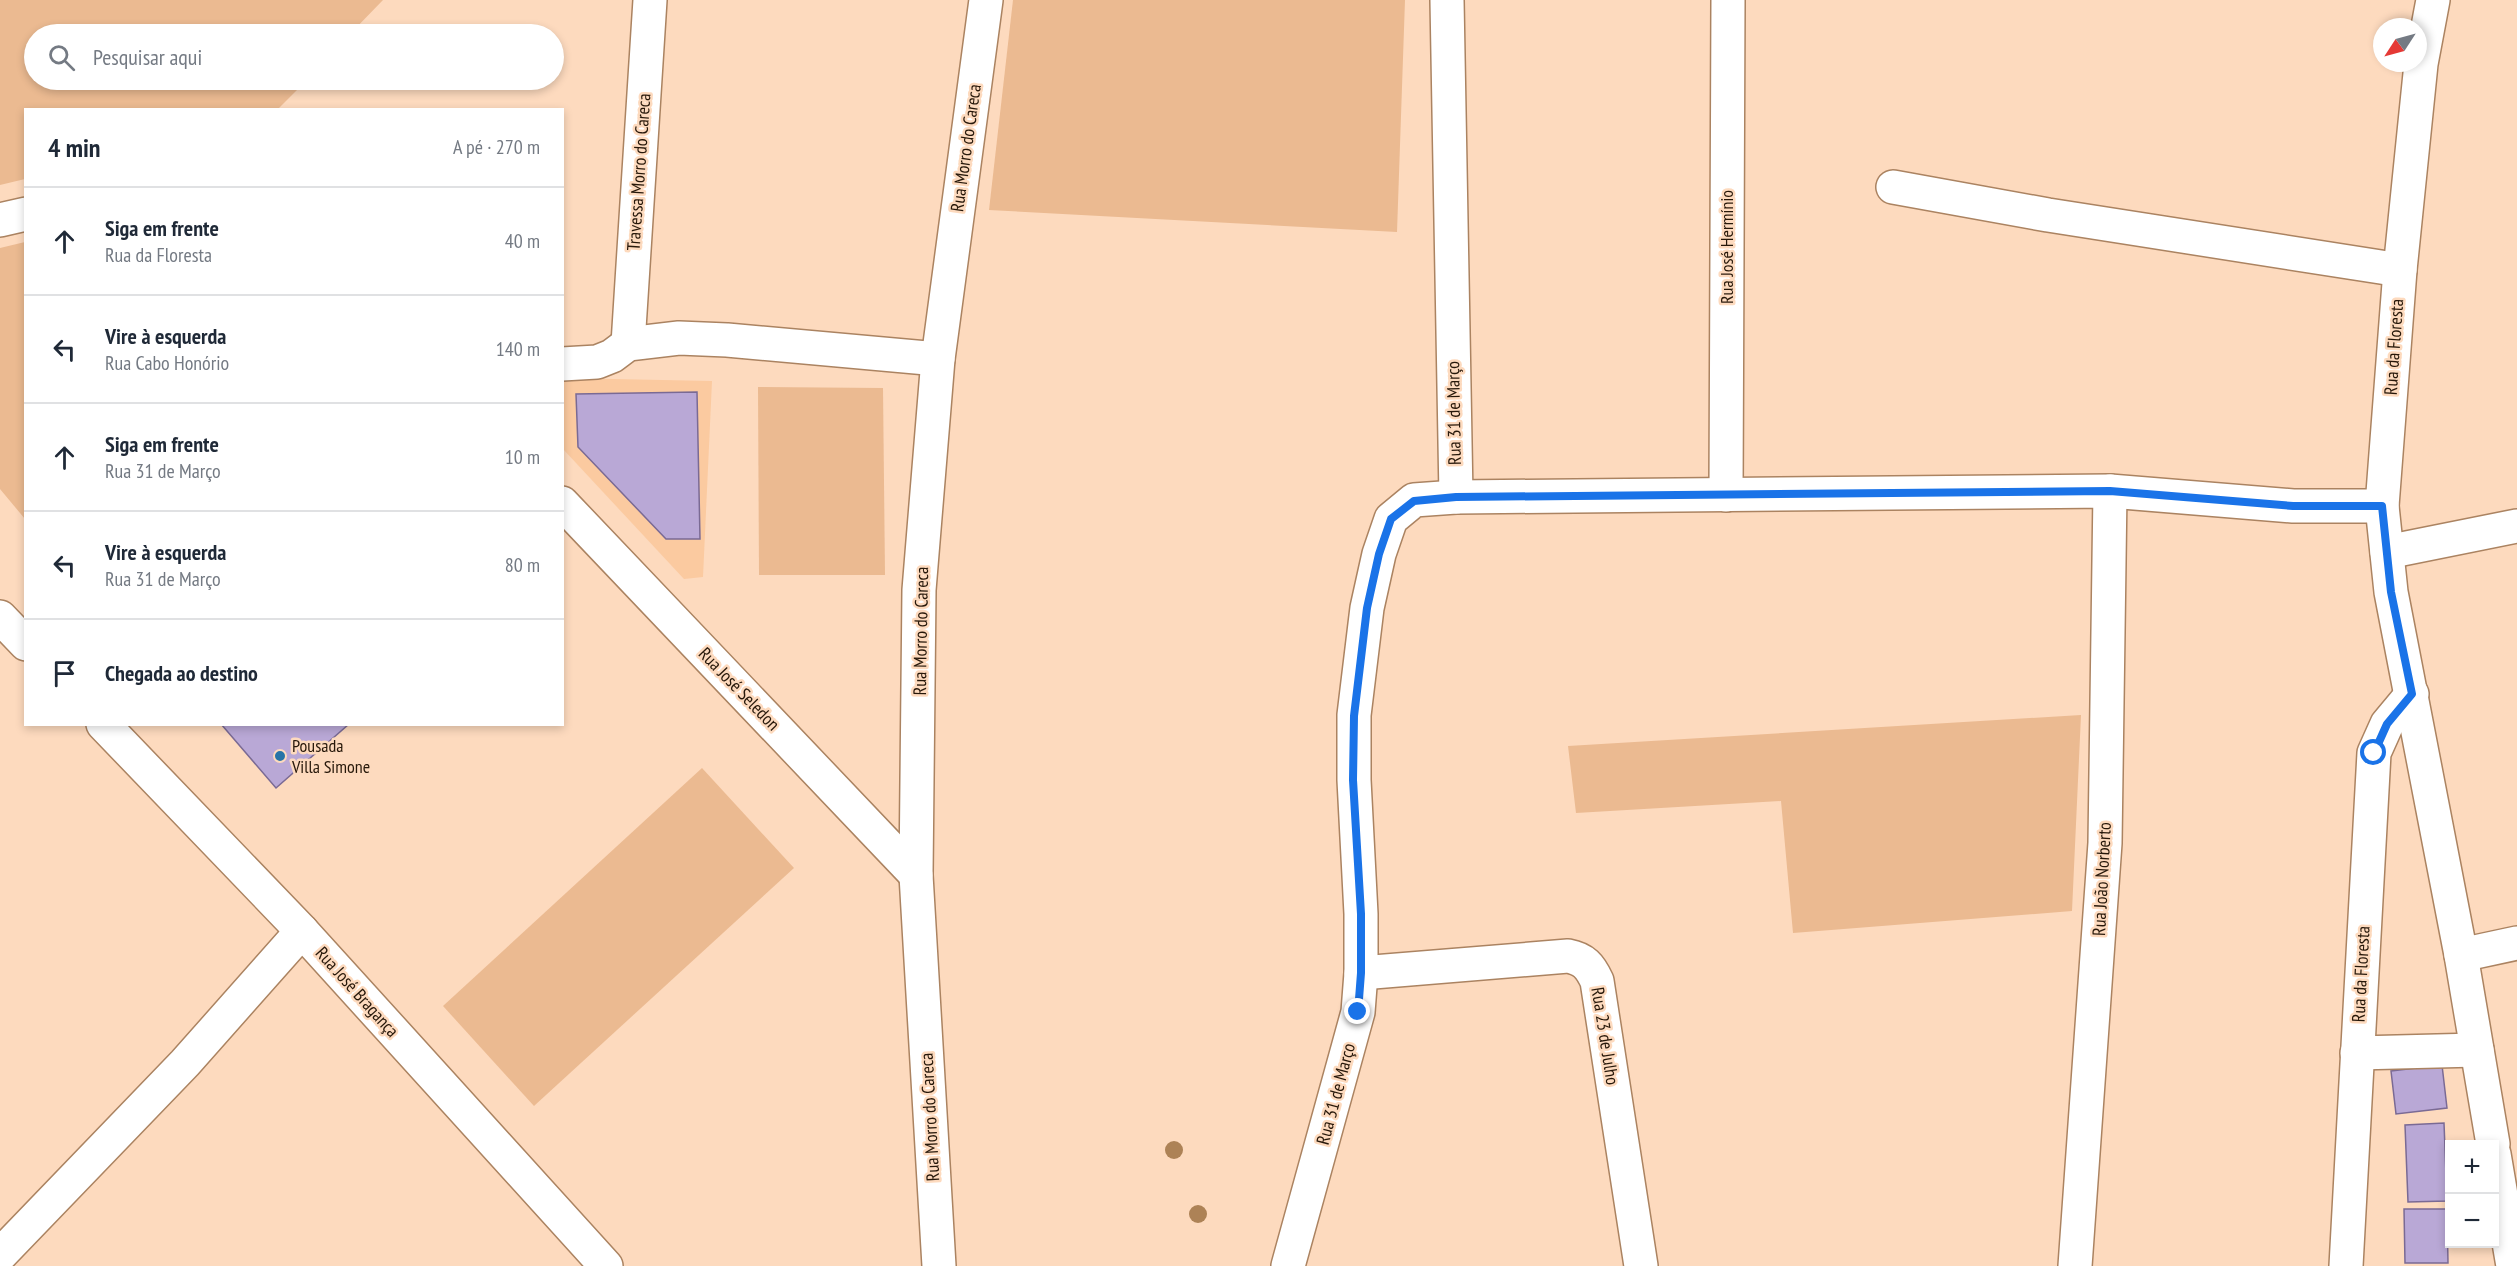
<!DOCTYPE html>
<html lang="pt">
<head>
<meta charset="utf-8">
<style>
  :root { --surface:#fff; --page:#f6f6f7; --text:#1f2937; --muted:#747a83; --line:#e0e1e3 }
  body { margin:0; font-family:"PT Sans Narrow",sans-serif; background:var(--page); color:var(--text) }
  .controls { position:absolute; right:18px; bottom:18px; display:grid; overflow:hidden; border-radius:0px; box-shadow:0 3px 9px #0003 }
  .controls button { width:54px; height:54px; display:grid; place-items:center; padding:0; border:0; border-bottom:2px solid var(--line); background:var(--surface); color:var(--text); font:30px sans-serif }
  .compass { position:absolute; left:2373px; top:18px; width:54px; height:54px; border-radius:50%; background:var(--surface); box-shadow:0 3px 9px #0003; rotate:234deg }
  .stop { position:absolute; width:18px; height:18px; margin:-14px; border:4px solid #1a73e8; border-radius:50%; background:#fff }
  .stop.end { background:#1a73e8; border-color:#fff; box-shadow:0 2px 6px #0008 }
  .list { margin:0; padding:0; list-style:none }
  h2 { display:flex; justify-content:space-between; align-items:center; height:78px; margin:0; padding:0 24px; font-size:26px }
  h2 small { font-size:20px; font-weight:400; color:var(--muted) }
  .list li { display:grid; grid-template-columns:39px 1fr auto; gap:18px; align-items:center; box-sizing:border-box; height:108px; padding:0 24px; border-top:2px solid var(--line) }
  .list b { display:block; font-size:22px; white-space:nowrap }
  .list p { margin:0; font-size:20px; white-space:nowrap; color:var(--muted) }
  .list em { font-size:20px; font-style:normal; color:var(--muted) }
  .icon { flex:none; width:33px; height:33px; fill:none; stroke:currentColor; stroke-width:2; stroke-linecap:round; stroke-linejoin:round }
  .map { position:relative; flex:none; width:2517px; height:1266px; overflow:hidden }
  .search { position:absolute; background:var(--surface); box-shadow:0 3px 9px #0003; left:24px; top:24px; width:540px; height:66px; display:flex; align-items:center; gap:15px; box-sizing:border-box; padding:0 21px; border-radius:33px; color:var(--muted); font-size:22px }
  .panel { position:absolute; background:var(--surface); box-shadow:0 3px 9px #0003; left:24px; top:108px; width:540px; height:618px; border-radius:0px }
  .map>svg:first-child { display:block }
</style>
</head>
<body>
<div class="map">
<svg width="2517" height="1266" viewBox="0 0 2517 1266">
  <rect width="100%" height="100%" fill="#fddabe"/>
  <!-- built -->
  <path fill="#fbcaa0" d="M563,378L712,381L703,577L684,579L563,449Z"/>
  <!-- green -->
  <g fill="#ebba91">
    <path d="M0,0H383L350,34H34V80H307L278,109L26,110L25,179L0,185Z"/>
    <path d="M1013,0H1405L1397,232L989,210Z"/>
    <path d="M25,242H26L25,519L0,489V248Z"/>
    <path d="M758,387L883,388L885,575H759Z"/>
    <path d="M2081,715L2072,911L1793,933L1781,801L1576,813L1568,746Z"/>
    <path d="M702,768L794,868L534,1106L443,1006Z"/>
  </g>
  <!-- building -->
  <g fill="#b9a8d6" stroke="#7a6a94" stroke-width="1.5">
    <path d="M697,392L700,539H666L578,447L576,394Z"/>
    <path d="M221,724H349L276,788Z"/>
    <path d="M2442,1065L2447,1108L2396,1114L2391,1071Z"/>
    <path d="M2444,1123L2447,1201L2408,1202L2405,1125Z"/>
    <path d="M2404,1209H2447L2448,1263H2405Z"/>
  </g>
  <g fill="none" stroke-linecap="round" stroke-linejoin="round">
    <!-- minor casing -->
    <g stroke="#ab8361" stroke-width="36">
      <g id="minor">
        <path d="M1447,0L1456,497"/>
        <path d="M2433,0L2421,64L2400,270L2382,506L2391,592L2461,955L2493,1144"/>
        <path d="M1893,187L2048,215L2400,270"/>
        <path d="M0,220L26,214"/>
        <path d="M628,344L650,0"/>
        <path d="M562,364L597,362L612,356L628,344L679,338L727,340L938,359"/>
        <path d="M1726,495L1728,0"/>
        <path d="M562,503L916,875"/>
        <path d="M2387,552L2517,526"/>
        <path d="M0,617L26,644"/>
        <path d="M103,724L302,931L606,1266"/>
        <path d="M2461,955L2517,943"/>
        <path d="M1361,973L1568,956C1584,959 1590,966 1597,981L1641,1266"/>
        <path d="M2357,1053L2477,1050"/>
        <path d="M2494,1154L2513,1266"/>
        <path d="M0,1255L185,1063L302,931"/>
        <path d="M939,1266L916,875L919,590L938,359L986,0"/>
        <path d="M1288,1266L1358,1012L1361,973V914L1354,780V715L1367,608L1379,554L1391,519L1414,500L1456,497L2110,491L2293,506H2382"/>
        <path d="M2075,1266L2105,843L2110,491"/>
        <path d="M2346,1266L2374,753L2387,724L2412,694"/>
      </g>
    </g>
    <!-- minor -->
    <use href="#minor" stroke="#fff" stroke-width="33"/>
  </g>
  <!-- trees -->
  <g fill="#ad8256">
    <circle cx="1174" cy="1150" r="9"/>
    <circle cx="1198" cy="1214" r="9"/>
  </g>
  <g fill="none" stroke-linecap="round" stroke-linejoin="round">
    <!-- route -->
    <path stroke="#1a73e8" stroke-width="8" d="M1358,1012L1361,973V914L1353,780L1354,716L1367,608L1379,554L1391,519L1414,501L1456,497L2110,491L2293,506H2382L2391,592L2412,694L2387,724L2374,753"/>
  </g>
  <!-- markers -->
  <circle fill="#2774a7" stroke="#fddabe" stroke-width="2" cx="280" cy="756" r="6"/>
  <g text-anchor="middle" stroke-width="5" stroke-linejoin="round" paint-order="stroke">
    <!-- street labels -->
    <g font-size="18" fill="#27180a" stroke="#fddabe">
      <text transform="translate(966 148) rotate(-82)" y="6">Rua Morro do Careca</text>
      <text transform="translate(639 172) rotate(-86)" y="6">Travessa Morro do Careca</text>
      <text transform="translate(1727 247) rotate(-90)" y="6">Rua José Hermínio</text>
      <text transform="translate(2394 347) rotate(-86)" y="6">Rua da Floresta</text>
      <text transform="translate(1454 413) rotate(-91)" y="6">Rua 31 de Março</text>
      <text transform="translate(921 631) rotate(-89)" y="6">Rua Morro do Careca</text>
      <text transform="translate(739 689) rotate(46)" y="6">Rua José Seledon</text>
      <text transform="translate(2102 879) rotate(-87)" y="6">Rua João Norberto</text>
      <text transform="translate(2361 974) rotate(-87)" y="6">Rua da Floresta</text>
      <text transform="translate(357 992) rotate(48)" y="6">Rua José Bragança</text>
      <text transform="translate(1605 1036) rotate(81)" y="6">Rua 23 de Julho</text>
      <text transform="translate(1336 1094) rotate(-75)" y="6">Rua 31 de Março</text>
      <text transform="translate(930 1117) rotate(-93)" y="6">Rua Morro do Careca</text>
    </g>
    <!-- poi labels -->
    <g font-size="18" fill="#27180a" stroke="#fddabe" text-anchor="start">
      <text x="292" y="752">Pousada<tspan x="292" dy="21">Villa Simone</tspan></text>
    </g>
  </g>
</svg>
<div class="controls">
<button>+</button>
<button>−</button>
</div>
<svg class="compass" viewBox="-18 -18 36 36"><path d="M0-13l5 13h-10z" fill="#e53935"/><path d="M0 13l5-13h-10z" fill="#747a83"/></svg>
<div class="stop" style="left:2374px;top:753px"></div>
<div class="stop end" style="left:1358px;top:1012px"></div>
<div class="search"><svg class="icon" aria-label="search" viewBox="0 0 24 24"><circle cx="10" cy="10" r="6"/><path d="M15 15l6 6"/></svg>Pesquisar aqui</div>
<section class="panel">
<h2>4 min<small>A pé · 270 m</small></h2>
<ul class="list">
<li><svg class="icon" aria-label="ahead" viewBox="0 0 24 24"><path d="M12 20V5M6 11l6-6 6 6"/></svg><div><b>Siga em frente</b><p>Rua da Floresta</p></div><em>40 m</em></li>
<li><svg class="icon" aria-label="left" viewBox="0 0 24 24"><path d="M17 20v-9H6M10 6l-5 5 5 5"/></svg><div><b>Vire à esquerda</b><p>Rua Cabo Honório</p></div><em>140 m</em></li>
<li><svg class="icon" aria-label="ahead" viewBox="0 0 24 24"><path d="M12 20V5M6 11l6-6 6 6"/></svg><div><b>Siga em frente</b><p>Rua 31 de Março</p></div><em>10 m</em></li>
<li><svg class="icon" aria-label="left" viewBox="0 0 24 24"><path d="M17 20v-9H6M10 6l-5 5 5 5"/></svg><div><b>Vire à esquerda</b><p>Rua 31 de Março</p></div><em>80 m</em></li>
<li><svg class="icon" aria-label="arrive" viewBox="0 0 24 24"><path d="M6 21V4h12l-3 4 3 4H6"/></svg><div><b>Chegada ao destino</b></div></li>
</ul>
</section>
</div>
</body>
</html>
